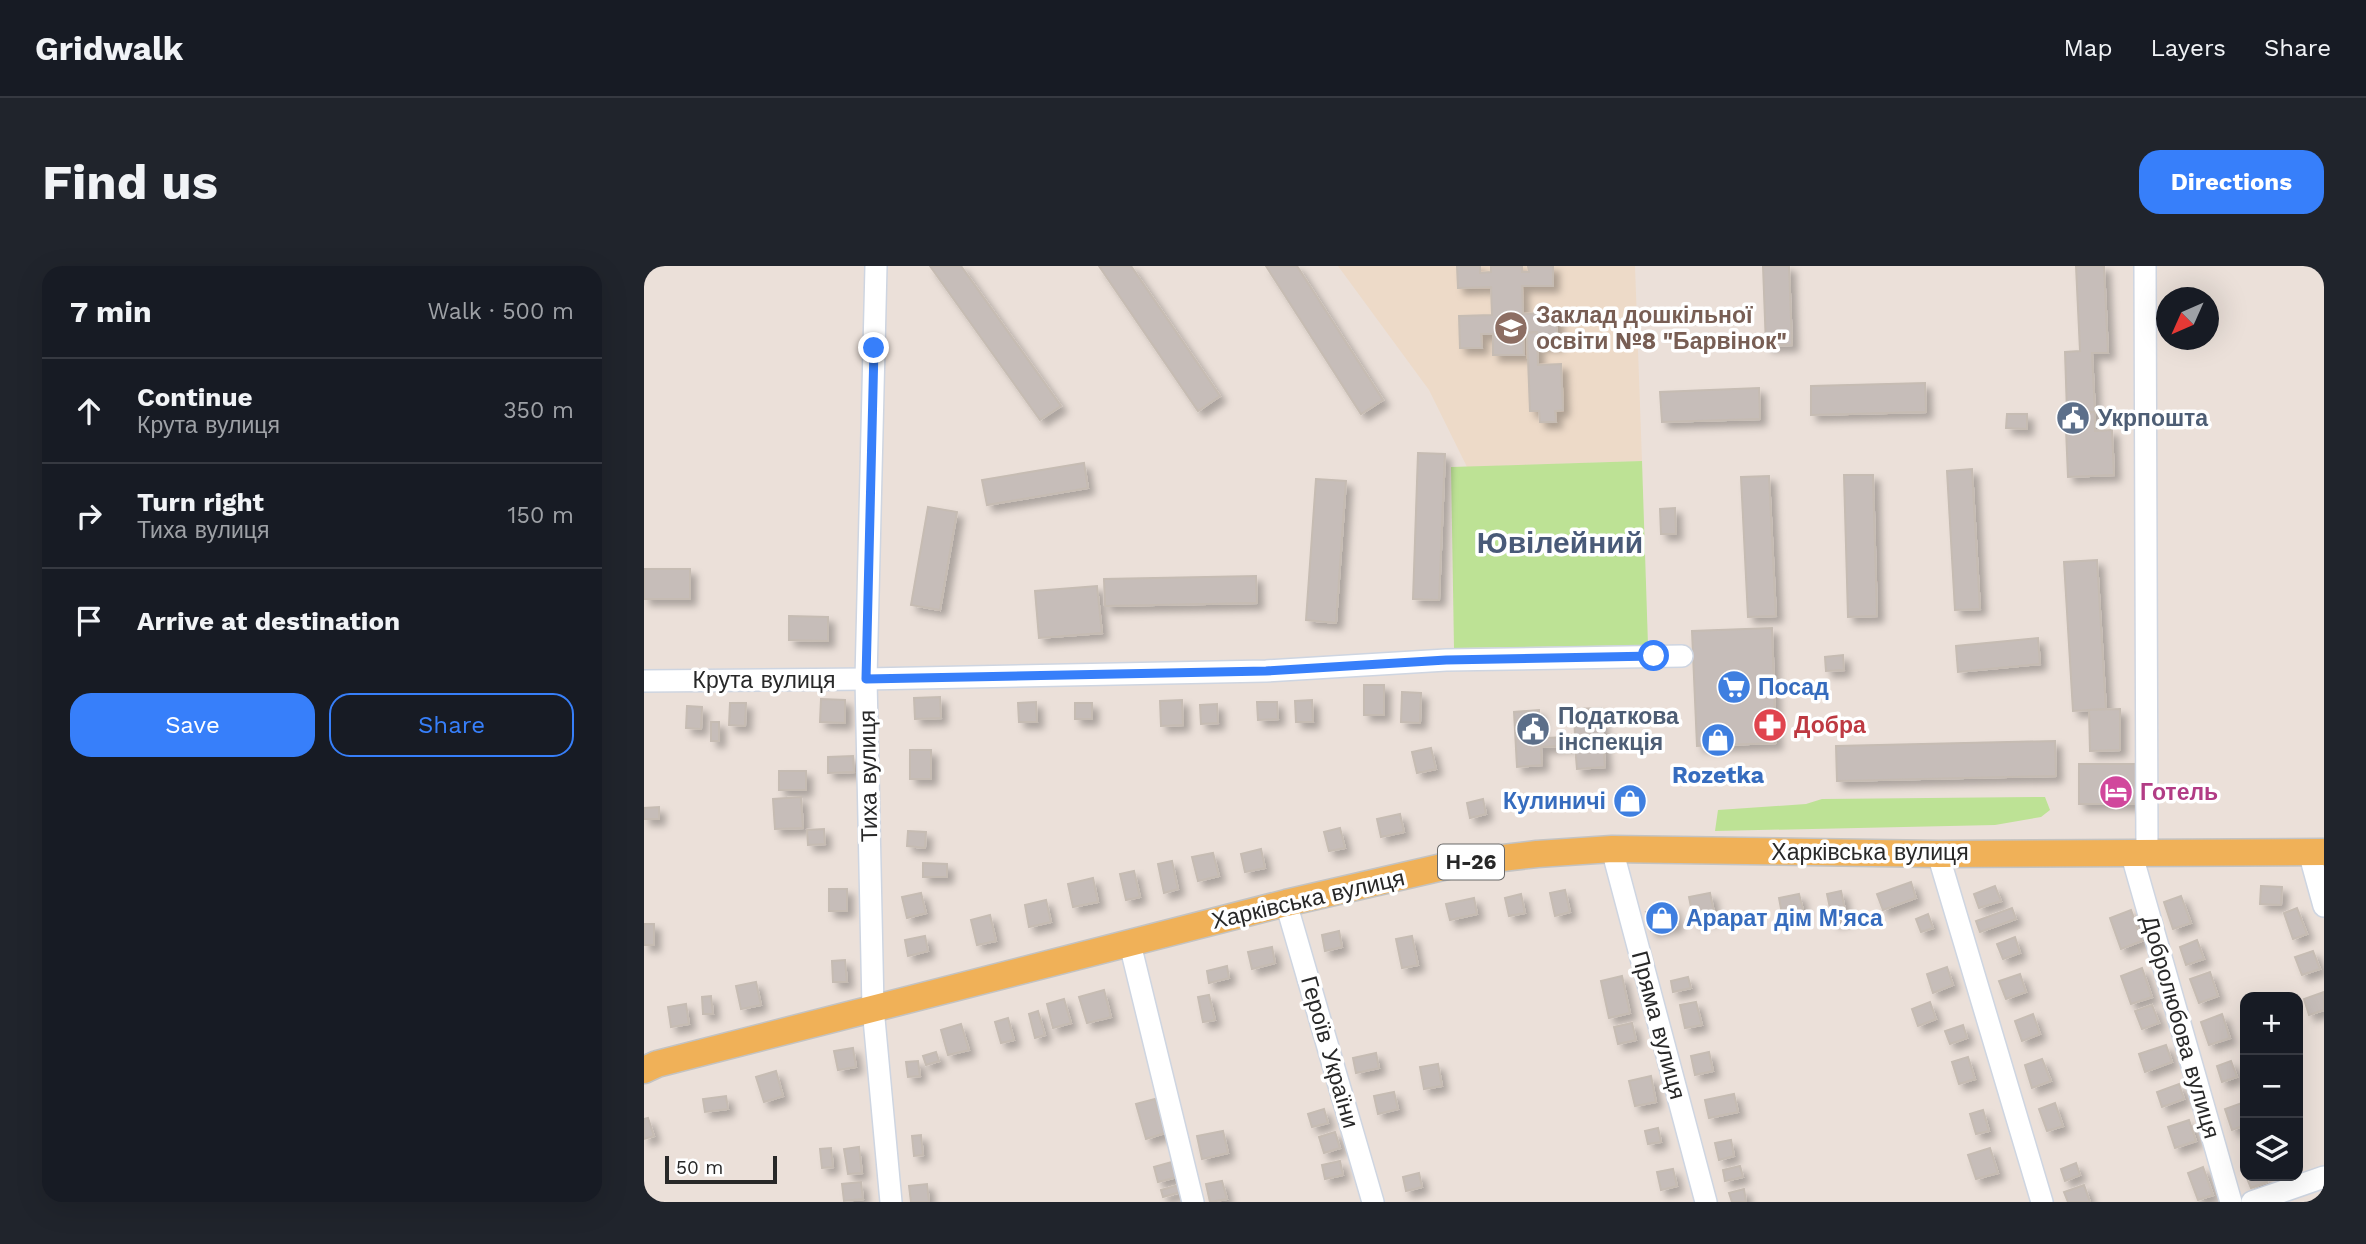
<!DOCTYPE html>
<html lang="en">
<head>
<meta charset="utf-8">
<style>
  :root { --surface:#171b24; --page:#20242c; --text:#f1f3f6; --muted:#9ea1a6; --line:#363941; --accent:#377ffa }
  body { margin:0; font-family:"Work Sans",sans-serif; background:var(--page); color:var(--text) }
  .controls { position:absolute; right:21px; bottom:21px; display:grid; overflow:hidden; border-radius:14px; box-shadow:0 7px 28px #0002 }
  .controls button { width:63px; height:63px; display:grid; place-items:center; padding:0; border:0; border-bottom:2px solid var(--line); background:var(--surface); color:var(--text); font:35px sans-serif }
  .compass { position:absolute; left:1512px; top:21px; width:63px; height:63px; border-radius:50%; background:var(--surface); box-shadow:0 7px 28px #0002; rotate:225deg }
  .scale { position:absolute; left:21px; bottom:18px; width:112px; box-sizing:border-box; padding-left:7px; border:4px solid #282828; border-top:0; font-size:19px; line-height:24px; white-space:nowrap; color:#282828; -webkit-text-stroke:5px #fff; paint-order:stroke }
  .stop { position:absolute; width:21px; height:21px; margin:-16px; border:5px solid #377ffa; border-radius:50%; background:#fff }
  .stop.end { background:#377ffa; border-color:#fff; box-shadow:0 2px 7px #0008 }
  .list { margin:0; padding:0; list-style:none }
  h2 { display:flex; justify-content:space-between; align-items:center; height:91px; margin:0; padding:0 28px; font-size:30px }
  h2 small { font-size:23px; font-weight:400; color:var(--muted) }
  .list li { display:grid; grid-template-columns:46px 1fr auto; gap:21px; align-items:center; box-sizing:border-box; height:105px; padding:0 28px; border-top:2px solid var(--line) }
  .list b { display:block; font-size:26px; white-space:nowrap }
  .list p { margin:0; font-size:23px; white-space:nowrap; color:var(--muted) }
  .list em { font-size:23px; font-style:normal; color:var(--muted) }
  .actions { display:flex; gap:14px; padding:21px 28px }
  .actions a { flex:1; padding:16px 0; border:2px solid var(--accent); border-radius:21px; text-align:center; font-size:24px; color:var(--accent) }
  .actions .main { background:var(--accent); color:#fff }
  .icon { flex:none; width:38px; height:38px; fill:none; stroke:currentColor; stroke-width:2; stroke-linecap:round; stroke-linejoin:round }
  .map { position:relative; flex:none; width:1680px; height:936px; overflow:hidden; border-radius:21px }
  header { display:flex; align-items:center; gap:42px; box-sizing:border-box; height:98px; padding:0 35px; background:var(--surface); border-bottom:2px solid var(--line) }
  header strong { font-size:33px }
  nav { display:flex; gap:38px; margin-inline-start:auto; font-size:24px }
  .intro { display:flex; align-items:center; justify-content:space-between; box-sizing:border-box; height:168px; padding:0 42px }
  h1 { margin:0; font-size:49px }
  .button { padding:18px 32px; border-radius:21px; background:var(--accent); color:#fff; font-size:24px; font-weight:700 }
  main { display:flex; gap:42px; padding:0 42px }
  aside { flex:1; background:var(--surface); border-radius:21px; box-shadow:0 7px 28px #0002 }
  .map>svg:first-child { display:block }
</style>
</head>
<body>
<header>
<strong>Gridwalk</strong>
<nav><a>Map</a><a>Layers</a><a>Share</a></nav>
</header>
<div class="intro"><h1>Find us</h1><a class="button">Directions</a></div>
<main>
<aside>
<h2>7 min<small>Walk · 500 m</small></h2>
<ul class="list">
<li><svg class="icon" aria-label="ahead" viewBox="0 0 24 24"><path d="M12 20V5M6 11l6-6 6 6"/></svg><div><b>Continue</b><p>Крута вулиця</p></div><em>350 m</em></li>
<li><svg class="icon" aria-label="right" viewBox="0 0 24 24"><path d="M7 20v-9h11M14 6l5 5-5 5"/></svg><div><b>Turn right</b><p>Тиха вулиця</p></div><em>150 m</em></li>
<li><svg class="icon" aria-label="arrive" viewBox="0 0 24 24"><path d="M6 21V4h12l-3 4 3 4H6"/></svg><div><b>Arrive at destination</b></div></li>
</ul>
<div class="actions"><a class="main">Save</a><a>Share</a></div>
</aside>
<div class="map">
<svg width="1680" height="936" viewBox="0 0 1680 936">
  <defs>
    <filter id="shadow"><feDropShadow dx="6" dy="6" stdDeviation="3.5" flood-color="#0004"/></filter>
  </defs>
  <rect width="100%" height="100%" fill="#ebe0d9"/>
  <!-- education -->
  <path fill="#eddac8" d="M694,0H991L998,195L823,201L785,124Z"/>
  <!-- green -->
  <g fill="#bde295">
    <path d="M998,195L1004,379L810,382L807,201Z"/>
    <path d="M1401,531L1406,544L1397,551L1351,559L1071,565L1074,544L1162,538L1178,533Z"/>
  </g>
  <!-- building -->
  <g fill="#c6bdb9" stroke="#c6bcb3" stroke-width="2" filter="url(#shadow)">
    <path d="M286,0H317L417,140L396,154Z"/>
    <path d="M455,0H487L576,130L554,145Z"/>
    <path d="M622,0H653L739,134L717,148Z"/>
    <path d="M813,0H836V7L847,6V0H878V6H885L884,0H909V20H878L879,48L913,46V79H894L893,66L879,67L880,89H849V68H837L838,82H816L815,50L848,49L847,21L814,22Z"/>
    <path d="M1119,0H1145L1148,79L1122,80Z"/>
    <path d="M1432,0H1460L1464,87H1448L1451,146L1423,147L1421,86L1436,85Z"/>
    <path d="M893,66L894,99L917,98L919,144L911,145L912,156H896L895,145H886L883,67Z"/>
    <path d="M1281,117L1282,146L1167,149V120Z"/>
    <path d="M1115,122L1116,153L1018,156L1016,126Z"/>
    <path d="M1451,146V165L1468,164L1470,209L1424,211L1422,163H1433L1432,147Z"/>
    <path d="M1363,148H1383V163L1362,162Z"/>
    <path d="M774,187L801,188L795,334L769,333Z"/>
    <path d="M440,197L444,222L343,239L338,214Z"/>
    <path d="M1328,203L1336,343L1311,344L1303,205Z"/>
    <path d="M1200,209H1229L1233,350L1204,351Z"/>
    <path d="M1125,210L1132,350L1104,351L1097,211Z"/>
    <path d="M672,213L702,215L692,357L662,354Z"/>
    <path d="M284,241L313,246L296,344L267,339Z"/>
    <path d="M1031,242L1032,268H1017L1016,243Z"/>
    <path d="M1453,294L1462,443L1429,445L1420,296Z"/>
    <rect x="0" y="303" width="46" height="30"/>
    <path d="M612,310L613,337L461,340L460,313Z"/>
    <path d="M453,320L458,367L395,372L391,325Z"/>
    <path d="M145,350L184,351V375L145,374Z"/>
    <path d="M1128,362L1132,477L1053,480L1048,365Z"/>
    <path d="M1394,372L1396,398L1314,406L1312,380Z"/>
    <path d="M1199,389L1200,404L1182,405L1181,391Z"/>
    <rect x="720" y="419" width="20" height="30"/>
    <path d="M758,426L777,427L776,457L757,456Z"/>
    <path d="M296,431L297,452L271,453L270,432Z"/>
    <path d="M177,433L201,434V457L176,456Z"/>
    <path d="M538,434L539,459L517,460L516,435Z"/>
    <path d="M668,434L669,456H652L651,435Z"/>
    <path d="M392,436L393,456H375L374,437Z"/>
    <path d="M613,436H633L634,453L614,454Z"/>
    <path d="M86,437H102L101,460L85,459Z"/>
    <rect x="431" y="437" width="17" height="16"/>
    <path d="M573,438L574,457L557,458L556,439Z"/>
    <path d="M43,440L58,441L57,463L42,462Z"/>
    <path d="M957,442L961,501L933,503L931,479L897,481L898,499L873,501L870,446L895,444L896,472L931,471L930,443Z"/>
    <path d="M1476,443V484L1446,485L1445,444Z"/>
    <rect x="67" y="456" width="8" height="19"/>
    <path d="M1411,475L1412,510L1193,515L1192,480Z"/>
    <path d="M787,482L792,503L773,507L768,486Z"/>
    <rect x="266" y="484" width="21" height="29"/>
    <path d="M209,490L210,506L184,507V491Z"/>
    <rect x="1435" y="498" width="59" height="40"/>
    <rect x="135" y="505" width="27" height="19"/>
    <path d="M157,531L159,562L131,563L129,533Z"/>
    <path d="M839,533L842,548L826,552L823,537Z"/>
    <path d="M15,541V553H0V542Z"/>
    <path d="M756,548L760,566L737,571L733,553Z"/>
    <path d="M696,562L701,582L685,585L680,566Z"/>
    <path d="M180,563L181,578L164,579L163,564Z"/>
    <path d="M264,565L282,566L281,582L263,580Z"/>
    <path d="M617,583L621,602L601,606L597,588Z"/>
    <path d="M569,587L575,610L554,615L548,591Z"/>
    <path d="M528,595L534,623L520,627L514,598Z"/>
    <path d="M279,597L303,598V611H279Z"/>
    <path d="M490,605L496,631L482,634L476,608Z"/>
    <path d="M449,612L454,636L429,641L424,618Z"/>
    <path d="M1267,616L1272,632L1239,644L1233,628Z"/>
    <path d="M1351,620L1357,635L1335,642L1330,628Z"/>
    <path d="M1617,620L1638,621L1637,639L1616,638Z"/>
    <rect x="185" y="623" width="18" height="22"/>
    <path d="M921,624L926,646L911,650L906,627Z"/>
    <path d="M1197,625L1203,653L1189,656L1183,628Z"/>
    <path d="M277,627L282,647L263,652L258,631Z"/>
    <path d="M1066,627L1071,651L1050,656L1045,631Z"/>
    <path d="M877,628L881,647L865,650L861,632Z"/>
    <path d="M1155,628L1159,644L1138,648L1135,632Z"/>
    <path d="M1537,630L1547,657L1529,663L1520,636Z"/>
    <path d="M830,632L833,648L806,654L802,638Z"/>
    <path d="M402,634L407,656L385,661L381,639Z"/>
    <path d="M1029,640L1033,659L1007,665L1002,646Z"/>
    <path d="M1368,642L1372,653L1336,666L1332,655Z"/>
    <path d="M1653,642L1663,668L1649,673L1640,647Z"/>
    <path d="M1487,644L1498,675L1477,683L1466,652Z"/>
    <path d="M1284,648L1289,662L1277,666L1272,653Z"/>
    <path d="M346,649L352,675L333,679L327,654Z"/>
    <rect x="0" y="658" width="10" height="21"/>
    <path d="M695,665L698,681L681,685L678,669Z"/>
    <path d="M281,670L284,685L264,690L261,674Z"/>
    <path d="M768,670L774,699L758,702L752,673Z"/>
    <path d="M1371,671L1376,687L1359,693L1353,678Z"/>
    <path d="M1553,674L1560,693L1542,699L1536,681Z"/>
    <path d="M628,681L631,697L608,703L604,686Z"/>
    <path d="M1669,685L1676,703L1658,709L1651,691Z"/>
    <path d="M201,694L203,716H189L188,695Z"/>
    <path d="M583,700L585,712L565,717L563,705Z"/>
    <path d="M1303,701L1309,719L1289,727L1283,708Z"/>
    <path d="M1498,702L1508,731L1487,738L1477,710Z"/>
    <path d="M1566,706L1574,730L1555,737L1546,713Z"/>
    <path d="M1376,708L1382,726L1362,733L1355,715Z"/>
    <path d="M978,710L986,747L965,752L957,715Z"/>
    <path d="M1044,711L1047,722L1029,726L1027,715Z"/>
    <path d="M112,716L117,739L97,743L92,720Z"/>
    <path d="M460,724L467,751L443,757L435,731Z"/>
    <path d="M1680,726V744L1665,749L1660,733Z"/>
    <path d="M565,729L571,754L559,756L554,731Z"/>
    <path d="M67,730L69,748H59L58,731Z"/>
    <path d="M420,733L427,757L409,762L403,738Z"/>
    <path d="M1052,736L1058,759L1041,762L1036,739Z"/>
    <path d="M1286,736L1292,753L1274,760L1268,743Z"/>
    <path d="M42,738L45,758L27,761L24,741Z"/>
    <path d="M1508,739L1515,757L1498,763L1491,745Z"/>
    <path d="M394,745L401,769L391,772L385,748Z"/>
    <path d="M1389,748L1396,768L1378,775L1371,755Z"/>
    <path d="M1578,748L1586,772L1565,779L1557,756Z"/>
    <path d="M364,752L370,774L357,777L351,756Z"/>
    <path d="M988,757L992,774L974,778L970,761Z"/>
    <path d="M317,758L325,784L304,789L297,764Z"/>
    <path d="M1319,759L1323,772L1306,778L1301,765Z"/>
    <path d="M1522,779L1528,796L1501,806L1495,788Z"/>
    <path d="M209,782L212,801L194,804L190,785Z"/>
    <path d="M292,786L295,795L282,799L279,790Z"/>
    <path d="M1065,786L1069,805L1051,809L1047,790Z"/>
    <path d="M732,787L735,802L712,807L709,792Z"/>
    <path d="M1324,791L1331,813L1315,818L1308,796Z"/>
    <path d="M1398,793L1407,815L1388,822L1381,799Z"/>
    <path d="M274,795L276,810L264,811L262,796Z"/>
    <path d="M1587,795L1593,811L1578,816L1573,800Z"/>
    <path d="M794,798L798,820L780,823L776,801Z"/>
    <path d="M132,805L139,830L120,836L112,811Z"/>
    <path d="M1007,810L1012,836L991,840L985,815Z"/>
    <path d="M1535,818L1540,833L1518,841L1513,826Z"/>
    <path d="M750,826L754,843L734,848L730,830Z"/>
    <path d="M1090,828L1094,846L1065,852L1061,834Z"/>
    <path d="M82,830L84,843L61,846L59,833Z"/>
    <path d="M511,833L521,867L502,873L492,838Z"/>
    <path d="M1601,836V859L1588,864L1581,843Z"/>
    <path d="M1411,837L1419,860L1403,865L1395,843Z"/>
    <path d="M680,843L684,857L668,861L664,848Z"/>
    <path d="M1339,844L1345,865L1332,868L1326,848Z"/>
    <path d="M4,852L10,870L0,873V853Z"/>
    <path d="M1545,854L1552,875L1531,882L1524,861Z"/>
    <path d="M1014,862L1017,876L1004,878L1001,865Z"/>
    <path d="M579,865L584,887L558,893L553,870Z"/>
    <path d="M691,866L696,882L680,887L675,871Z"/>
    <path d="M277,869L279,889L270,890L268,870Z"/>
    <path d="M1087,874L1090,890L1075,894L1071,877Z"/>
    <path d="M215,881L218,907L204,908L200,883Z"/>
    <path d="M187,882L189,901L178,902L176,883Z"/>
    <path d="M1346,882L1354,907L1332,913L1324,889Z"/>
    <path d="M696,895L699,909L681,913L678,899Z"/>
    <path d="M528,896L533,911L514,916L510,901Z"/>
    <path d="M1432,897L1436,909L1421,915L1417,903Z"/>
    <path d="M1096,900L1099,911L1081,915L1079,904Z"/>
    <path d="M1559,901L1569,929L1554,934L1544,907Z"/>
    <path d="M1029,903L1033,920L1017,924L1013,906Z"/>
    <path d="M775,907L778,921L762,925L759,911Z"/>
    <path d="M1602,910H1621L1623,916L1607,922Z"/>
    <path d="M578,915L583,933L566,936L562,918Z"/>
    <path d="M217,916L219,933L200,935L198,918Z"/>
    <path d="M283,918L285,936H267L265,920Z"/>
    <path d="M535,919L537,926L519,931L517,924Z"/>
    <path d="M1440,919L1446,936H1424L1420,926Z"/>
    <path d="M1100,923L1102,936H1088L1085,927Z"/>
  </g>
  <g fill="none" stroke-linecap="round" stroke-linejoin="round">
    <!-- minor casing -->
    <g stroke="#ced5e1" stroke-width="24">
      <g id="minor">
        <path d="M232,0L222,413L229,742L247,936"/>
        <path d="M1501,0L1503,586"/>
        <path d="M0,415L222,413L622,405L802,394L1038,390"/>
        <path d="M968,583L1062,936"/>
        <path d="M1487,586L1587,936"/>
        <path d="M1665,586L1680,640"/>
        <path d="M1294,588L1398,936"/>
        <path d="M642,637L729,936"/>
        <path d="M486,678L549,936"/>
        <path d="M1608,936L1680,911"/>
      </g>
    </g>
    <!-- major casing -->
    <g stroke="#c3c3c3" stroke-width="29">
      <path id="major" d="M0,804L13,798L642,637L816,597L893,588L968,583L1294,588L1680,586"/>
    </g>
    <!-- minor -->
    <use href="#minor" stroke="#fff" stroke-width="21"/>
    <!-- major -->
    <use href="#major" stroke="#f0b158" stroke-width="26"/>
  </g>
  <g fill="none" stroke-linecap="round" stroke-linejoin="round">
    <!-- route -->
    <path stroke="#377ffa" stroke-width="9" d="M230,82L222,413L622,405L802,394L1010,390"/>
  </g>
  <!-- icons -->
  <defs>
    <g id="school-disc" transform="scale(1.75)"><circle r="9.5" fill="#8d6e63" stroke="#fff"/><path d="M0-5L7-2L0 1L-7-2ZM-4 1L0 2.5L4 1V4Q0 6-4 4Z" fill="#fff"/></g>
    <g id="civic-disc" transform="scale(1.75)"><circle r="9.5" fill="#5c6f8a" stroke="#fff"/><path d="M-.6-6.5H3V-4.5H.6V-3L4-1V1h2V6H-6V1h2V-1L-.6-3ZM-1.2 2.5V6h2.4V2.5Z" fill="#fff"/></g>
    <g id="supermarket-disc" transform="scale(1.75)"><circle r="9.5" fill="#3f7fe0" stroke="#fff"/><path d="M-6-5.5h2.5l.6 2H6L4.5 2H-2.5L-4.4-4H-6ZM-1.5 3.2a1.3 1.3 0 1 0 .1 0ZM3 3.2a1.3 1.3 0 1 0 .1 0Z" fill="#fff"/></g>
    <g id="pharmacy-disc" transform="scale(1.75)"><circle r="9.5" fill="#e0444e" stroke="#fff"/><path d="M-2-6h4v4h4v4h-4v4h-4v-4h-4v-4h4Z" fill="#fff"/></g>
    <g id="shop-disc" transform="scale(1.75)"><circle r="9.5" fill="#3f7fe0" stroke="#fff"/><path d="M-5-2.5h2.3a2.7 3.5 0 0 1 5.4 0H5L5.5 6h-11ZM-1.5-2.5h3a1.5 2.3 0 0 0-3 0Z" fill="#fff"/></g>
    <g id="hotel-disc" transform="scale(1.75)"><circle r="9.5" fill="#d1479c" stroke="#fff"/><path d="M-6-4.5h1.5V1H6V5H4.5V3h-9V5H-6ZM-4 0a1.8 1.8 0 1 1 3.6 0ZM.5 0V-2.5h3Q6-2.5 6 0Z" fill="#fff"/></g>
  </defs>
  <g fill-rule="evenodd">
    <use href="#school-disc" x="867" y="62"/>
    <use href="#civic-disc" x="1429" y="152"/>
    <use href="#supermarket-disc" x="1090" y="421"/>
    <use href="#pharmacy-disc" x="1126" y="459"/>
    <use href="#civic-disc" x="889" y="463"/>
    <use href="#shop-disc" x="1074" y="474"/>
    <use href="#hotel-disc" x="1472" y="526"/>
    <use href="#shop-disc" x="986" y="535"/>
    <use href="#shop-disc" x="1018" y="652"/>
  </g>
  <g text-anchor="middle" stroke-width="7" stroke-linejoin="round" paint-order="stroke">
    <!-- shield labels -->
    <rect fill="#fff" stroke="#686868" stroke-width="2" x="794" y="578.5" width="66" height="35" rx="5"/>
    <g font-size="21" font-weight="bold" fill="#282828">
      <text x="827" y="603">Н-26</text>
    </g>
    <!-- education labels -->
    <g font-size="23" font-weight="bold" fill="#785e54" stroke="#fff" text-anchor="start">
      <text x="892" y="57">Заклад дошкільної<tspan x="892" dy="26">освіти №8 "Барвінок"</tspan></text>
    </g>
    <!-- service labels -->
    <g font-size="23" font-weight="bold" fill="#4e5e75" stroke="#fff" text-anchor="start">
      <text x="1454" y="160">Укрпошта</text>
      <text x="914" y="458">Податкова<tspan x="914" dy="26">інспекція</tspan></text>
    </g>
    <!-- street labels -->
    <g font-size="23" fill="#282828" stroke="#fff">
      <text x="120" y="422">Крута вулиця</text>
      <text transform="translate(224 510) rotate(-91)" y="8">Тиха вулиця</text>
      <text x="1226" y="594">Харківська вулиця</text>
      <text transform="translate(664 633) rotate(-13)" y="8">Харківська вулиця</text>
      <text transform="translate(1015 759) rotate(75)" y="8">Пряма вулиця</text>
      <text transform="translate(1537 761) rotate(74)" y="8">Добролюбова вулиця</text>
      <text transform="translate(686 786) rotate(74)" y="8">Героїв України</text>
    </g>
    <!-- shop labels -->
    <g font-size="23" font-weight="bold" fill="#366cbe" stroke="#fff" text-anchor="start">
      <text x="1114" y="429">Посад</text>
      <text x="1074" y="517" text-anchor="middle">Rozetka</text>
      <text x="962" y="543" text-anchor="end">Кулиничі</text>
      <text x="1042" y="660">Арарат дім М'яса</text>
    </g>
    <!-- health labels -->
    <g font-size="23" font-weight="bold" fill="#be3a42" stroke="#fff" text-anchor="start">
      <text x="1150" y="467">Добра</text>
    </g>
    <!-- hotel labels -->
    <g font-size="23" font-weight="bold" fill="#b23c85" stroke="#fff" text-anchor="start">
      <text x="1496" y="534">Готель</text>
    </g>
    <!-- district labels -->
    <g font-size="30" font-weight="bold" fill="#495a78" stroke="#fff">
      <text x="916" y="287">Ювілейний</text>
    </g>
  </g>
</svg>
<div class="controls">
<button>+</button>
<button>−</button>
<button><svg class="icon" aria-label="layers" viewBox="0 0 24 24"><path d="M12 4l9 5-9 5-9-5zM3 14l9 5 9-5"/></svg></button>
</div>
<svg class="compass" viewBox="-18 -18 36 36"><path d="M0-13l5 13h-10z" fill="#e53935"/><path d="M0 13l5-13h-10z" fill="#9ea1a6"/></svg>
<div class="scale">50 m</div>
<div class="stop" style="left:1010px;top:390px"></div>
<div class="stop end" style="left:230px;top:82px"></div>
</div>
</main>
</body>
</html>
